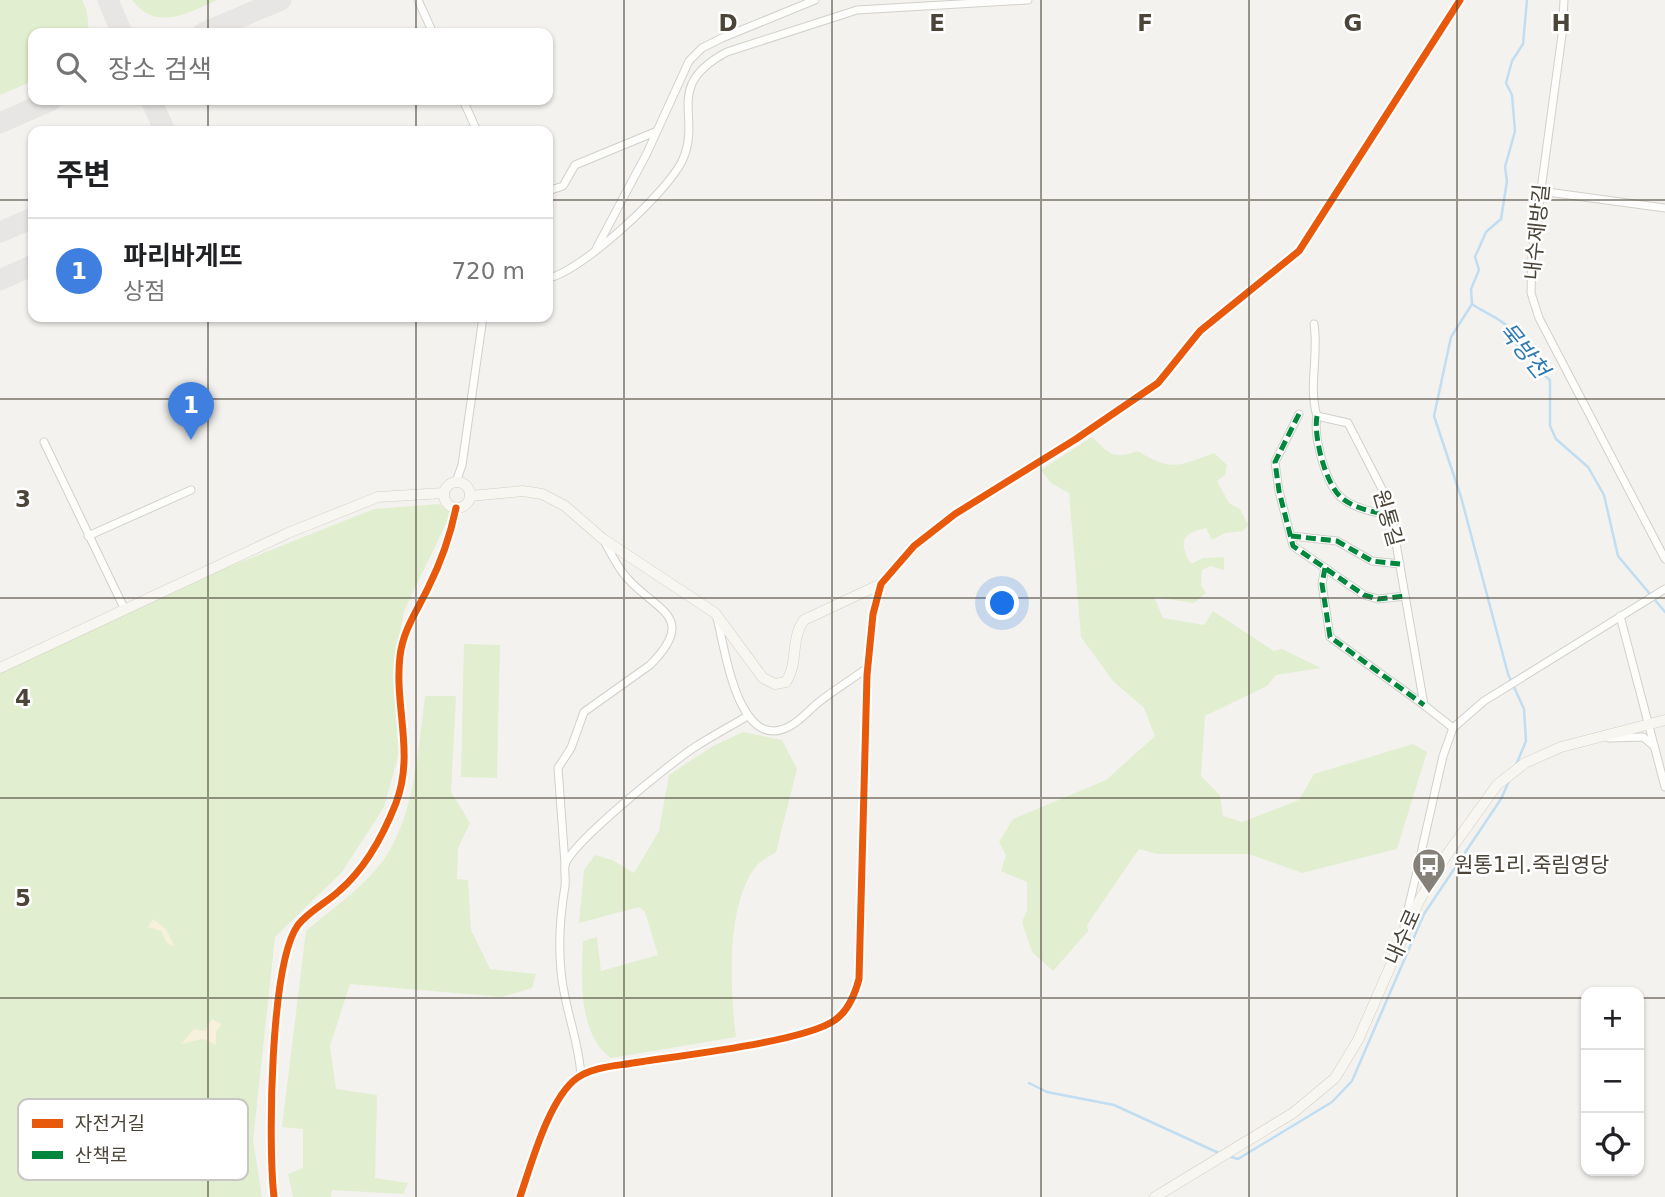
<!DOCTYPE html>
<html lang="ko">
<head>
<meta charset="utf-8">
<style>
  :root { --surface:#fff; --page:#f6f6f6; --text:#202124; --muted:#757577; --line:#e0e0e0; --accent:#0f766e }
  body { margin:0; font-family:"DejaVu Sans","Noto Sans KR",sans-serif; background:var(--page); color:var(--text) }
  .controls { position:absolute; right:21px; bottom:21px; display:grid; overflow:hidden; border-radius:14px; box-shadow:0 2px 5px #0004 }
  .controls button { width:63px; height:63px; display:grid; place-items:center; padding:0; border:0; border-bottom:2px solid var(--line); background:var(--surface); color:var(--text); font:35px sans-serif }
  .you { position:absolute; left:1003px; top:604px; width:24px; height:24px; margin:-18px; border:5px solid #fff; border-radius:50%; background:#1a73e8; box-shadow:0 0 0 10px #1a73e833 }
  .badge { display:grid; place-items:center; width:46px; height:46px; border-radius:50%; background:var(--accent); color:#fff; font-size:23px; font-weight:700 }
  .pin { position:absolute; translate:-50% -58px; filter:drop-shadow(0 2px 4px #0008) }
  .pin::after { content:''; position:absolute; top:37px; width:24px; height:21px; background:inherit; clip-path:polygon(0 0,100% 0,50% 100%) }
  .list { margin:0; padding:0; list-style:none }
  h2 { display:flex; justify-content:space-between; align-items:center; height:91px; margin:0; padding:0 28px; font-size:30px }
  h2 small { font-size:23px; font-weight:400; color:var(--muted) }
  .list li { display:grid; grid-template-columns:46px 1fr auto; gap:21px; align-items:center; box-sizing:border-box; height:105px; padding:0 28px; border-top:2px solid var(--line) }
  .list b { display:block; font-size:26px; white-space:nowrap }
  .list p { margin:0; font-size:23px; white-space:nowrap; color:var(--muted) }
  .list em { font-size:23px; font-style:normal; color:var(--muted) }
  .icon { flex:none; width:38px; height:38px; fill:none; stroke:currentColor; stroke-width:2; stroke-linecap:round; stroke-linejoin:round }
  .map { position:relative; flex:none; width:1665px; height:1197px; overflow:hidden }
  .search { position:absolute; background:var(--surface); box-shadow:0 2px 5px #0004; left:28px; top:28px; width:525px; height:77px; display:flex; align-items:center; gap:18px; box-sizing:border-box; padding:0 24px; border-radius:14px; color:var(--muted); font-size:26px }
  .panel { position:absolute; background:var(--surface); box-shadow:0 2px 5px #0004; left:28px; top:126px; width:525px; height:196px; border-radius:14px }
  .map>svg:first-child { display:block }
</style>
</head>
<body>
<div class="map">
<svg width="1665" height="1197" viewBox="0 0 1665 1197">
  <rect width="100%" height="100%" fill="#f4f2ee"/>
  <!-- green -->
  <g fill="#e1eecf">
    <path d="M0,0H82L87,12L89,33H33V81L0,95Z"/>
    <path d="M132,0H217C188,13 156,32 132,0Z"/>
    <path d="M1092,437C1110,454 1112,460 1138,451C1171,472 1179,466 1214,453L1227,465L1225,475L1217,481L1229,503L1240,509L1248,525L1243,531L1225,533L1212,540L1206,528C1180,534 1179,542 1191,564L1203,558L1224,557V570L1210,566L1202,570L1201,585L1206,593L1194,603L1154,597L1163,618L1204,625L1213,611L1274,651L1282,649L1321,668L1276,675L1267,686L1205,716L1201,776L1220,795L1223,816L1242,822L1299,800L1314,774L1413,744L1427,752L1397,849L1302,873L1249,854H1157L1139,849L1087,925L1088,931L1053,971L1032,952L1022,922L1027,910V882L1001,871L1006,855L999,842L1013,819L1106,780L1155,736L1144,708L1113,681L1081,637L1069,493L1051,483L1041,470Z"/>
    <path d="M439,504L451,513L404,611L393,674L401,746L384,807L342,872L275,937L253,1140L262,1197H0V673L228,567L374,509Z"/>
    <path d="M464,644L500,645L497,778L461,777Z"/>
    <path d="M425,696H456L451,792L470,823L458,848L457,879L468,880L471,930L490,969L536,974L532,988L502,997L350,984L330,1046L336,1089L377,1095L375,1178L408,1183L403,1194L332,1190L331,1197H293L288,1174L303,1168V1129L282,1127L306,931C333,908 370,883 388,853C416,806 418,749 425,696Z"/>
    <path d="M743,732L782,740L797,769L776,852C771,856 763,859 758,864C725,902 730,990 736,1037L611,1058C578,1035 581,977 583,941L597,937L601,971L658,955L645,912L639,907L579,923L584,870L595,855L612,860L634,873L659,831L669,775L713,746Z"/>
  </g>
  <!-- sand -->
  <g fill="#f7f0da">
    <path d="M153,919L166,929L175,947L167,943L161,931L148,927Z"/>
    <path d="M212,1019L222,1024L216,1032V1045L203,1039L181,1044L194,1029L205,1031Z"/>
  </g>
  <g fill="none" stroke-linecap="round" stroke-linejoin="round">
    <!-- stream -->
    <g stroke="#c0ddf1" stroke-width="2.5">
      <path d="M1527,0L1523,44L1512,61L1506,83L1512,95L1515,131L1505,167L1507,181L1501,219L1486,232L1475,257L1479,270L1471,289L1472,304C1490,317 1514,321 1517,346C1531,356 1536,370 1550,380V426L1556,439L1588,467L1604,495L1618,556L1665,612"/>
      <path d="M1472,304L1451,337L1434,416L1461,497L1508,674L1524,709L1526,741L1516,765"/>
      <path d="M1029,1083L1047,1092L1114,1105L1221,1154"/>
      <path d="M1228,1156L1238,1159L1332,1102L1352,1081L1424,914L1501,799L1509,781"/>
    </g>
    <!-- taxiway -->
    <g stroke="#e8e6e4" stroke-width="21">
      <path d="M108,0L122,33"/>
      <path d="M203,33L281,0"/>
      <path d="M151,100L165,131"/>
      <path d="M0,123L52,100"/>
      <path d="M0,232L33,218"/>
      <path d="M0,280L33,265"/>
    </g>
    <!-- street casing -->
    <g stroke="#d2d0cb" stroke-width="9">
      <g id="street">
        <path d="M418,0L433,33"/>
        <path d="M1564,0L1562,35L1532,256L1531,293L1539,318L1665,559"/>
        <path d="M463,100L477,131"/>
        <path d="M548,191L563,186L575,165L655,132"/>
        <path d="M1540,191L1665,208"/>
        <path d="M596,249L647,153L689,61L702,48L722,38L815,0"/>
        <path d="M548,278C580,273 670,190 683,159C702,115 663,86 727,52L857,10L1028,0"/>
        <path d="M1314,324C1319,356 1308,386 1317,416L1348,423L1382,489L1392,520L1424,705L1453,728"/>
        <path d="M1299,414L1275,462L1279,491L1293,546L1364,595L1378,599L1405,596"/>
        <path d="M1317,416C1313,436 1326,487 1343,499C1356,509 1375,512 1391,516"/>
        <path d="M44,442L125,610"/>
        <path d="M456,482L462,465L483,317"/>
        <path d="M88,536L191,490"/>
        <path d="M1291,536L1337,541L1372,561L1400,564"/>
        <path d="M1325,568L1322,584L1330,637L1424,705"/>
        <path d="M1620,616L1665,787"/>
        <path d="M717,618C725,648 738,755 790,726C801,720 809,710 819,702C834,690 851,680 867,668"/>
        <path d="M1609,738L1643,737L1654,746"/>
        <path d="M565,864L558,768L571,748L584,712L650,665C698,617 657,611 628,579C618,569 611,553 604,541"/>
        <path d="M1433,876L1423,872L1419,862L1443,756L1453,728L1484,701L1665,589"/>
        <path d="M1404,926L1419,863"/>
        <path d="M581,1076C579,1040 564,1008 561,971C558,941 560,916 565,886C566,879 564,871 565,865C571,843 673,761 695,747C712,736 729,727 746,717"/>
        <path d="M274,1197C268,1146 270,963 298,925C309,911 326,903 339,891C366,868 383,836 396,803C415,753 394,707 400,656C403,630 417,611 428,588C441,562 450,537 456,508"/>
        <path d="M520,1197C531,1165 549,1098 577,1078C592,1067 615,1066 633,1063C676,1056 805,1042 835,1020C848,1011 855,994 859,979L867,675L873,614L881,584L914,546L955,514L1076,439L1158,383L1200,331L1299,251L1460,0"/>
      </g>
    </g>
    <!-- secondary casing -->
    <g stroke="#d3cfc5" stroke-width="11">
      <g id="secondary">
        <circle cx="457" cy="495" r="13"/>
        <path d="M470,496L523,491L542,494L565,506L603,539L715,613L763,678L775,684L786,682C799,662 790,639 804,620L881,584"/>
        <path d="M0,668L288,533L378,497L444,493"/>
        <path d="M1155,1197L1293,1113L1335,1078L1358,1040L1419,901L1446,856L1497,785L1525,763L1561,747L1665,720"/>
      </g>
    </g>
    <!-- street -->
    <use href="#street" stroke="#fdfdfc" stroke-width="7"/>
    <!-- secondary -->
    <use href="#secondary" stroke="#f7f6f1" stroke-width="10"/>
    <!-- quiet -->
    <g stroke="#00873e" stroke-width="5" stroke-dasharray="10 5" stroke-linecap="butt">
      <path d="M1299,414L1275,462L1279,491L1293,546L1364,595L1378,599L1405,596"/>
      <path d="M1317,416C1313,436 1326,487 1343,499C1356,509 1375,512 1391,516"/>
      <path d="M1291,536L1337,541L1372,561L1400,564"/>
      <path d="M1325,568L1322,584L1330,637L1424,705"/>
    </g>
    <!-- cycleway casing -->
    <g stroke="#fff" stroke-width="11">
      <g id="cycleway">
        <path d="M274,1197C268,1146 270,963 298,925C309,911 326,903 339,891C366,868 383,836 396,803C415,753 394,707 400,656C403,630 417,611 428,588C441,562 450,537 456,508"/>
        <path d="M520,1197C531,1165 549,1098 577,1078C592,1067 615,1066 633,1063C676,1056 805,1042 835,1020C848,1011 855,994 859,979L867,675L873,614L881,584L914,546L955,514L1076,439L1158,383L1200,331L1299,251L1460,0"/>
      </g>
    </g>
    <!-- cycleway -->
    <use href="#cycleway" stroke="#e8590c" stroke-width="7"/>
  </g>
  <!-- grid -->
  <path fill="none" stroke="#4b4439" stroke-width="2" stroke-opacity="0.55" d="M208,0V33M416,0V33M624,0V1197M832,0V1197M1041,0V1197M1249,0V1197M1457,0V1197M208,100V131M416,100V131M0,200H33M548,200H1665M208,317V1197M416,317V1197M0,399H1665M0,598H1665M0,798H1665M0,998H1586M1639,998H1665"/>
  <!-- icons -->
  <defs>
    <g id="bus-pin" transform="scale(1.75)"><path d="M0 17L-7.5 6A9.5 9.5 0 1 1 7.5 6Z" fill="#868178" stroke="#fff"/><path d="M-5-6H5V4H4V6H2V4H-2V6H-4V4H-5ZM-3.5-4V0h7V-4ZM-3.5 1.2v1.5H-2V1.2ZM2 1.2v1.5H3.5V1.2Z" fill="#fff"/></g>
  </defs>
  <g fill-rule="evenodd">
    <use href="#bus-pin" x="1429" y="865"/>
  </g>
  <g text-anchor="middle" stroke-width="5" stroke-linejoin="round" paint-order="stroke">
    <!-- street labels -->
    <g font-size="21" fill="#4b4439" stroke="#fff">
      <text transform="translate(1537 232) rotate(-84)" y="7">내수제방길</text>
      <text transform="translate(1388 518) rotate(74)" y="7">원통길</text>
      <text transform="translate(1403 937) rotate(-66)" y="7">내수로</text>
    </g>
    <!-- poi labels -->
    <g font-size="21" fill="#4b4439" stroke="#fff" text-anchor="start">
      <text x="1454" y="872">원통1리.죽림영당</text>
    </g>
    <!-- water labels -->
    <g font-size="23" font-style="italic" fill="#2e7ab2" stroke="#fff">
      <text transform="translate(1524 350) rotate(51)" y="8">묵방천</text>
    </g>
  </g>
  <!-- legend -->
  <rect x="18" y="1099" width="230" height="81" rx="10" fill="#fff" stroke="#c9c7c4" stroke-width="2"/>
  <rect x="32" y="1119" width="31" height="9" fill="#e8590c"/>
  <rect x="32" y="1151" width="31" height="8" fill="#00873e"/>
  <g font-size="19" fill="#4b4439">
    <text x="75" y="1130">자전거길</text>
    <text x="75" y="1162">산책로</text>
  </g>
  <g font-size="23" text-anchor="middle" font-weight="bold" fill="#4b4439" stroke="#fff" stroke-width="5" stroke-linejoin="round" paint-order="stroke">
    <text x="728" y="31">D</text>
    <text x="937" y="31">E</text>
    <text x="1145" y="31">F</text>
    <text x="1353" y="31">G</text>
    <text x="1561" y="31">H</text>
    <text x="23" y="507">3</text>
    <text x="23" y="706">4</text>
    <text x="23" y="906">5</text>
  </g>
</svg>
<div class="controls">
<button>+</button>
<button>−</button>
<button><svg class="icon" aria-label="locate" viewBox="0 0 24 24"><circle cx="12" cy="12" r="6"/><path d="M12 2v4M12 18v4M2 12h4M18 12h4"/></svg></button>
</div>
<div class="you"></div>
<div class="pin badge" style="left:191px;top:440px;background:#3f7fe0">1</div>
<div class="search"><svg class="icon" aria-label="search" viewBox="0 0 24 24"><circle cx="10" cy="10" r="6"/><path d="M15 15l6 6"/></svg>장소 검색</div>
<section class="panel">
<h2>주변<small></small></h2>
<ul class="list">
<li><span class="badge" style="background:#3f7fe0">1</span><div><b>파리바게뜨</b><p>상점</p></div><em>720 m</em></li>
</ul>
</section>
</div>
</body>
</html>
